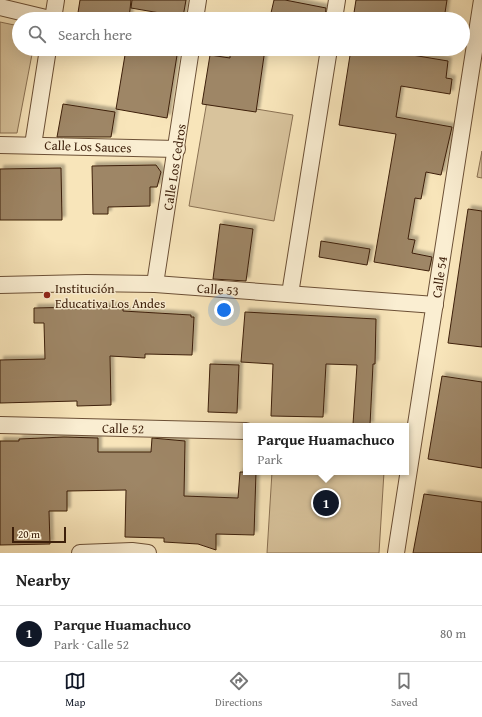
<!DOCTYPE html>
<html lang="en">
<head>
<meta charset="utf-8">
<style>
  :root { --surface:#fff; --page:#f2f2f2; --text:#222; --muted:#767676; --line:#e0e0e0; --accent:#111827 }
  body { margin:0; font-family:"Gentium Book Plus",serif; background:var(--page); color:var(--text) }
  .scale { position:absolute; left:12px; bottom:10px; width:54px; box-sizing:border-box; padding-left:4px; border:2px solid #3d1f0a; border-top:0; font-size:11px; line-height:14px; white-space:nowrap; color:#3d1f0a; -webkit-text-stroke:3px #faeed2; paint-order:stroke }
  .you { position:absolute; left:224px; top:310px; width:14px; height:14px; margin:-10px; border:3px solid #fff; border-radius:50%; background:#1a73e8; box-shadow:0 0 0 6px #1a73e833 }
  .badge { display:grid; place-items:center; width:26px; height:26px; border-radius:50%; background:var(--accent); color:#fff; font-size:13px; font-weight:700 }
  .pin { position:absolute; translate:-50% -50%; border:2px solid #fff; box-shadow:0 1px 4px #0006 }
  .popup { position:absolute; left:243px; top:423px; width:166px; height:52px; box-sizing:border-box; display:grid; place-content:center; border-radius:0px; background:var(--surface); filter:drop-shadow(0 1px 3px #0005); font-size:13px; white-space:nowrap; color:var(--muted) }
  .popup b { font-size:15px; color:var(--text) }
  .popup::after { content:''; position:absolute; left:50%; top:100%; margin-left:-8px; border:8px solid transparent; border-top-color:var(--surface) }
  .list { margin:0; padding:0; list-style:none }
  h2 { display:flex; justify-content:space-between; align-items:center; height:52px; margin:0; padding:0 16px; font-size:17px }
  h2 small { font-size:13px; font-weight:400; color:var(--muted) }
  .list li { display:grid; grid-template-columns:26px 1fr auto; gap:12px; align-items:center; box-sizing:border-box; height:56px; padding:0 16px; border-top:1px solid var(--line) }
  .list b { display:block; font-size:15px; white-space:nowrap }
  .list p { margin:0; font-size:13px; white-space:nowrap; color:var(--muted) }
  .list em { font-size:13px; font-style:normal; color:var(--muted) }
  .icon { flex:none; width:22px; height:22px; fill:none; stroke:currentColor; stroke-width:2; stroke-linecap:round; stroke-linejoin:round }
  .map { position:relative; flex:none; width:482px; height:553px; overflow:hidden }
  .search { position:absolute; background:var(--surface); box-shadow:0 4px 16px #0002; left:12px; right:12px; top:12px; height:44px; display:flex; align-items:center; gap:10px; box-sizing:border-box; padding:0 14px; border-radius:22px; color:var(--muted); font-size:15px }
  .sheet { height:108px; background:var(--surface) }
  nav { display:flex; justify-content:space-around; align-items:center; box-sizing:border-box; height:56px; border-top:1px solid var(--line); background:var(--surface); font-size:11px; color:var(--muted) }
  nav a { display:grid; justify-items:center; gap:2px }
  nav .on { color:var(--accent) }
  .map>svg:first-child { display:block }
</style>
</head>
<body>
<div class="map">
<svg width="482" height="553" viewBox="0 0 482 553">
  <defs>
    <filter id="shadow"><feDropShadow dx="3.5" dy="-3.5" stdDeviation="1" flood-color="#0004"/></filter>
  </defs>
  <rect width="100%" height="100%" fill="#f8e5ba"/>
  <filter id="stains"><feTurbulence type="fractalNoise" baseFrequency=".005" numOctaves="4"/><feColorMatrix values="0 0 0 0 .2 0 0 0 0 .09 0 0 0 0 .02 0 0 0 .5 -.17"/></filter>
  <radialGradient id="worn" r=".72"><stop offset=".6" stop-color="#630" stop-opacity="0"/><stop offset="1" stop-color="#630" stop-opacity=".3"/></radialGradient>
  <!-- green -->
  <g fill="#d8c39c" stroke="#8a7153">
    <path d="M0,22L19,26V49H33L17,133H0Z"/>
    <path d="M207,101L293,115L274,221L189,206Z"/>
    <path d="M482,151V178L477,177Z"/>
    <path d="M272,472H384L379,553H267Z"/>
  </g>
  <!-- building -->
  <g fill="#9e8666" stroke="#3d1f0a" filter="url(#shadow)">
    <path d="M80,0H131L129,19H77Z"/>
    <path d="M132,0H186L183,17L131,8Z"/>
    <path d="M274,0H285L326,8L325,19H300L271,13Z"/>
    <path d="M356,0H447L444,19H353Z"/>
    <path d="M126,49H178L167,118L116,109Z"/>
    <path d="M230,49H265L256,112L202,104L210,55L230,58Z"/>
    <path d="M351,49H406V54L448,61L446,78L452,79L450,94L401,86L396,117L452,127L441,175L426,172L421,199L415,198L408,239L415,240L412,253L432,257L429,271L374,262L396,134L339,125Z"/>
    <path d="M63,104L115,112L111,137H57Z"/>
    <path d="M156,165L161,172L157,187H150V206L108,207V214H93L92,166Z"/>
    <path d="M61,168L62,220H0V169Z"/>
    <path d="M468,209L482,211V347L448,343Z"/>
    <path d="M220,224L253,229L246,281L213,279Z"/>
    <path d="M321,241L370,249L367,265L319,257Z"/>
    <path d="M123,306V311L191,315V317H194L192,355L145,354V358L110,356L111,405L77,406V401L0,403V360L45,359L44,323H34V308Z"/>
    <path d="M245,312L376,319L375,364H373L370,425L353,424L357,365L326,364L323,417L271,416L273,364L241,362Z"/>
    <path d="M210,364L239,365L237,413L208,412Z"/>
    <path d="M442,376L482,382V468L428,459Z"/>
    <path d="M64,437L98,438V452H151L152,438L185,441L184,496L238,498L240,472H256L254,535L216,534V550L198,544L164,542V538L125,537L126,490L67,491V511H49L50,544L0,545V441H19V439Z"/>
    <path d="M424,494L482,502V553H413Z"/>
  </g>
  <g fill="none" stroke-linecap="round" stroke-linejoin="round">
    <!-- minor casing -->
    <g stroke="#6c5036" stroke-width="18">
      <g id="minor">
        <path d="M0,7L50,19"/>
        <path d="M53,19L56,0"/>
        <path d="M195,19L198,0"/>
        <path d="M334,19L337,0"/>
        <path d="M0,145L177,149"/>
        <path d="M33,145L48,49"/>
        <path d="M155,284L191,49"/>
        <path d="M0,285L86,283L155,284L435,305"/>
        <path d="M290,294L329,49"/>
        <path d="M0,425L246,431"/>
        <path d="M80,553L132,551L148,553"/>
        <path d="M396,553L482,0"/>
      </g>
    </g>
    <!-- minor -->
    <use href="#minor" stroke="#faeed2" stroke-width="16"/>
  </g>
  <!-- markers -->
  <circle fill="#8f2418" stroke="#faeed2" stroke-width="1.5" cx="47" cy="295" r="4"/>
  <g text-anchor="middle" stroke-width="3" stroke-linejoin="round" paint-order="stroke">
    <!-- street labels -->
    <g font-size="13" fill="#3d1f0a" stroke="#faeed2">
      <text transform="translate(88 146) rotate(2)" y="5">Calle Los Sauces</text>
      <text transform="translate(174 167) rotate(-81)" y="5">Calle Los Cedros</text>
      <text transform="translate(439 277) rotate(-81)" y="5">Calle 54</text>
      <text transform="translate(218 289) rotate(4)" y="5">Calle 53</text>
      <text transform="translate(123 428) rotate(1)" y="5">Calle 52</text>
    </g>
    <!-- poi labels -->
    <g font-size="13" fill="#3d1f0a" stroke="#faeed2" text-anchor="start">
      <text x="55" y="293">Institución<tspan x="55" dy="15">Educativa Los Andes</tspan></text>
    </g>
  </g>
  <rect width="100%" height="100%" filter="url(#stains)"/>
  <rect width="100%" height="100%" fill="url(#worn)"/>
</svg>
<div class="scale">20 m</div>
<div class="you"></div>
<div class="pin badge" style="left:326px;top:503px">1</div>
<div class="popup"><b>Parque Huamachuco</b>Park</div>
<div class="search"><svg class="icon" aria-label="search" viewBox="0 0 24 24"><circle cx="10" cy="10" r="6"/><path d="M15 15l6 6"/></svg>Search here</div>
</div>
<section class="sheet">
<h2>Nearby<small></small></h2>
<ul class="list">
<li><span class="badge">1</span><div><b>Parque Huamachuco</b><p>Park · Calle 52</p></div><em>80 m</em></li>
</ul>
</section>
<nav>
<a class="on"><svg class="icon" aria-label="map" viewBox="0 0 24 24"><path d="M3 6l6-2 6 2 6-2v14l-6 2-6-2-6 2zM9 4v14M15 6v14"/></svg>Map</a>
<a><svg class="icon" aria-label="directions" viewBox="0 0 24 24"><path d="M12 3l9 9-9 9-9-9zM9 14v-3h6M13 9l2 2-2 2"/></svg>Directions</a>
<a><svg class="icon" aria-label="saved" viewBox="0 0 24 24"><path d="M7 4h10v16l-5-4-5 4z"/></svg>Saved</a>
</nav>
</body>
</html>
